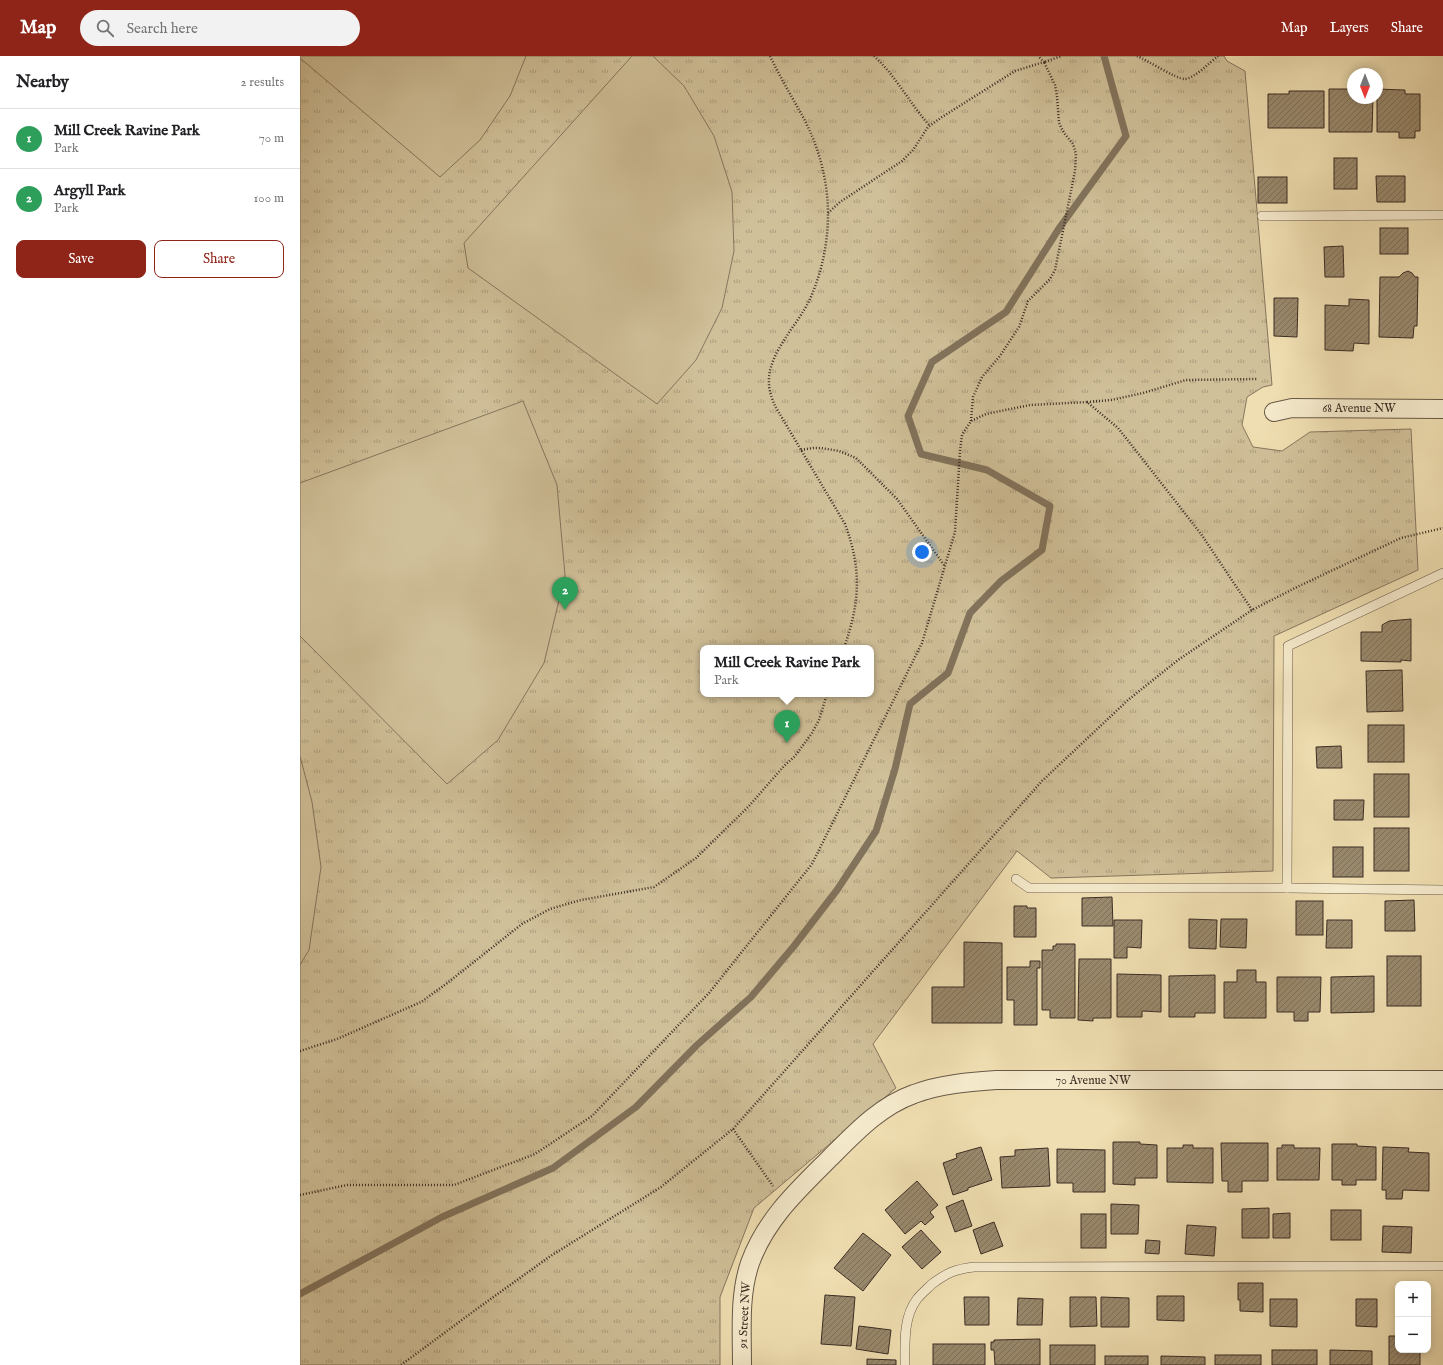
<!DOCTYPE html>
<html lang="en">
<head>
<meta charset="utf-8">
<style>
  :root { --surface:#fff; --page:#f2f2f2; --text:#202124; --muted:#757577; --line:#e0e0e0; --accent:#8f2418 }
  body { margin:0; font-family:"IM FELL English",serif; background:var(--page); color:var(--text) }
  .controls { position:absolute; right:12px; bottom:12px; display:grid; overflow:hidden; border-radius:8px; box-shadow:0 2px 10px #0003 }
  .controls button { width:36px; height:36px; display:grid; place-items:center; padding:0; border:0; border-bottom:1px solid var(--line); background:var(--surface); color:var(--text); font:20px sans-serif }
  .compass { position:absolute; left:1047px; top:12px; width:36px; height:36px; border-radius:50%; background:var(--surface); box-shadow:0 2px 10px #0003; rotate:180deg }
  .you { position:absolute; left:622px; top:496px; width:14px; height:14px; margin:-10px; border:3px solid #fff; border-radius:50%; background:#1a73e8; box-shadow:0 0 0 6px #1a73e833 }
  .badge { display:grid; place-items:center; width:26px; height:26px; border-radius:50%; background:var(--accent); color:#fff; font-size:13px; font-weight:700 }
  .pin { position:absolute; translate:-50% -33px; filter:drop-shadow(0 1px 2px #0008) }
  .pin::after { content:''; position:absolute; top:21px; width:14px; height:12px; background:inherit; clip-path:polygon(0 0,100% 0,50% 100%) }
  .popup { position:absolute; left:400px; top:589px; width:174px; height:52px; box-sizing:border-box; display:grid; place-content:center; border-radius:8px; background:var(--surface); filter:drop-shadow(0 1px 3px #0005); font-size:13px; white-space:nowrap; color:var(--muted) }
  .popup b { font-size:15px; color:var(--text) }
  .popup::after { content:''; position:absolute; left:50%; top:100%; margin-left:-8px; border:8px solid transparent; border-top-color:var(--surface) }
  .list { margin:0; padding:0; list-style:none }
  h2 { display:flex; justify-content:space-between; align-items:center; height:52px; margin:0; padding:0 16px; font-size:17px }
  h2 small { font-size:13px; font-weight:400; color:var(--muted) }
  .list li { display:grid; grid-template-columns:26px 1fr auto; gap:12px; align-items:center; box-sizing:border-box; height:60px; padding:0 16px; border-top:1px solid var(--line) }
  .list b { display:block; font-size:15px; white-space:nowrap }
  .list p { margin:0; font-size:13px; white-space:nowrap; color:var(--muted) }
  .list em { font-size:13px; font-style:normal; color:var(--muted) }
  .actions { display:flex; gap:8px; padding:12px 16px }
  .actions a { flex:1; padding:9px 0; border:1px solid var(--accent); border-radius:8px; text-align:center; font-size:14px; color:var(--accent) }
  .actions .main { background:var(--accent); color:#fff }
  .icon { flex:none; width:22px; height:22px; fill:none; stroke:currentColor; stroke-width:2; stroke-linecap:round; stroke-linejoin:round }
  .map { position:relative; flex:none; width:1143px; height:1309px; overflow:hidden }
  header { display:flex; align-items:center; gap:24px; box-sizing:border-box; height:56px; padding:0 20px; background:var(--accent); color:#fff }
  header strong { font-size:19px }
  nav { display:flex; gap:22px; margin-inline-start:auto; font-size:14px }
  .search { width:280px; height:36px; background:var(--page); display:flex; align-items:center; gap:10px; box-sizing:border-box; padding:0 14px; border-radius:22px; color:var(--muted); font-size:15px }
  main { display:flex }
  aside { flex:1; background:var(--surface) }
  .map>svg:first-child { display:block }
</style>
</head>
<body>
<header>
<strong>Map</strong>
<div class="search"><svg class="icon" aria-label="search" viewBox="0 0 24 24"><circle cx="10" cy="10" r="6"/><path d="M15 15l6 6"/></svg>Search here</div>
<nav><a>Map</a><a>Layers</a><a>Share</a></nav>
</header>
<main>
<aside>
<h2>Nearby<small>2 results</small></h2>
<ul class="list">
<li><span class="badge" style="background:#2e9e5b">1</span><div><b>Mill Creek Ravine Park</b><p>Park</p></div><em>70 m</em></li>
<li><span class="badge" style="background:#2e9e5b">2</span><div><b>Argyll Park</b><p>Park</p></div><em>100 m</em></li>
</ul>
<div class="actions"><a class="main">Save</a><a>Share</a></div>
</aside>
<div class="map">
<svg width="1143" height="1309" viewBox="0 0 1143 1309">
  <defs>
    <pattern id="park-tufts" width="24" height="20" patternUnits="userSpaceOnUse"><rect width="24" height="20" fill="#d0c099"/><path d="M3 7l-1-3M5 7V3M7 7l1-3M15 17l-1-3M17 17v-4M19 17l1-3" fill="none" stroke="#aa9c7d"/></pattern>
    <pattern id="building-hatch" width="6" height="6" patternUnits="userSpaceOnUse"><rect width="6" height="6" fill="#99896d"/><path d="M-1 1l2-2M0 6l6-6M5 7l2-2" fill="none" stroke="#7e7059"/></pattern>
  </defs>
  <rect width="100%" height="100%" fill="#efdeb1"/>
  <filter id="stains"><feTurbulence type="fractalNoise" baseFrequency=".005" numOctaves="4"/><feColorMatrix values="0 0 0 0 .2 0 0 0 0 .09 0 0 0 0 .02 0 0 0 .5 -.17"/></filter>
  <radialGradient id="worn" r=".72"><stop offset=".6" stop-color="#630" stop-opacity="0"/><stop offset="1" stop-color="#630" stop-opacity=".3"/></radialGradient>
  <!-- park -->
  <path fill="url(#park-tufts)" stroke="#86765e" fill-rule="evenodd" d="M0,0H924L927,5L945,15L972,329L963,331L947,341L942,369L953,391L982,395L1010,376L1111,373L1118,514L974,580L973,815L751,822L717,795L573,988L596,1032L454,1152L420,1241V1309H0ZM403,592H571V638H403Z"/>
  <!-- garden -->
  <g fill="#d0c099" stroke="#86765e">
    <path d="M0,0H226L210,40L180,84L140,121L0,2Z"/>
    <path d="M332,0H353L384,30L414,80L432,136L434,195L422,252L396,304L357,348L168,212L164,187Z"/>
    <path d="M223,345L257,429L265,519L244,607L198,684L147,728L0,580V427Z"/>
    <path d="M0,700L12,746L21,811L9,894L0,909Z"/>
  </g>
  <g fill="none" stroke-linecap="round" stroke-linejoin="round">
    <!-- stream -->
    <path stroke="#82735c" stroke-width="7" d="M0,1238L142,1161L253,1112L336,1051L397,989L451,941L494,890L537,834L576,775L595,713L610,648L648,617L670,557L701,525L742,494L750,450L687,414L621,398L608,360L632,306L706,256L760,171L826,80L804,0"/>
  </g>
  <!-- building -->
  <g fill="url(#building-hatch)" stroke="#3b2d24">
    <path d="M1029,33H1053V42H1073L1072,76H1029Z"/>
    <path d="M1077,33L1105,34V38H1120V75H1115V82H1099V76H1077Z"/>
    <path d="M989,35H1024V72H968V38H989Z"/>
    <rect x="1034" y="102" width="23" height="31"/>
    <path d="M1076,120H1105V146H1077Z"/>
    <rect x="958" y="121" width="29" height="26"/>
    <rect x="1080" y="172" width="28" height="26"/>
    <path d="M1043,190L1044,221H1025L1024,191Z"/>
    <path d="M1108,215L1112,217L1115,221H1118L1117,270H1114L1113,282L1079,281L1080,221H1099L1103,217Z"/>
    <path d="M974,242H998L997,281L974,280Z"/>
    <path d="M1049,243L1069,244V288L1054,287L1053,295L1025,294V249L1049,250Z"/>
    <path d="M1111,563V605L1101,604V606L1061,605V576H1082V569L1089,565Z"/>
    <path d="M1102,614L1103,655L1067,656L1066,615Z"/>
    <rect x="1068" y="669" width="36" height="37"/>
    <path d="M1041,690L1042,712H1017L1016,691Z"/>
    <rect x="1074" y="718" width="35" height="43"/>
    <path d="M1034,744H1064L1063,764H1034Z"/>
    <rect x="1074" y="772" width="35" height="43"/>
    <rect x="1033" y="791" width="30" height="30"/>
    <path d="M812,841L813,870H782V842Z"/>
    <path d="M1114,844L1115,875H1085V845Z"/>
    <rect x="996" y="845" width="27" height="34"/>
    <path d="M714,850H727V852H736V881H714Z"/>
    <path d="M889,863L917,864L916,893L889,892Z"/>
    <path d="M921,863H947L946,892L920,891Z"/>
    <path d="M814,864H842L841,892L827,891V902H814Z"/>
    <path d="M1027,864H1052V892H1026Z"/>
    <path d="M664,886L702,887V967H632V931H664Z"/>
    <path d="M756,888H775V962H750V954H742V894H753V890H756Z"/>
    <rect x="1087" y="900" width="34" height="50"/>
    <path d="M779,903H811V962H793V965L778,964Z"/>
    <path d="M730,905H740V912H737V969H714V944H707V911H730Z"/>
    <path d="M937,914H956V926H966V962H924V926H937Z"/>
    <path d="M817,918L861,919V956L842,955V961H817Z"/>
    <path d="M915,919V957H895V961H869V920Z"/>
    <path d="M1074,920V956L1031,957V921Z"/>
    <path d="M977,921H1021L1020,956H1008V965H994V956H977Z"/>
    <path d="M813,1086H840V1088L857,1089V1122H835V1129L813,1128Z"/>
    <path d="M921,1087H968V1125H942V1136H928V1125H922Z"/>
    <path d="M1032,1088H1057V1090L1076,1091V1124H1056V1129H1042V1124H1032Z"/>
    <path d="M883,1089H893V1092H913V1127L867,1126V1092H883Z"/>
    <path d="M982,1089H994V1092H1020L1019,1124H977V1092H982Z"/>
    <path d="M681,1091L692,1124L668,1132V1134L653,1139L643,1107L657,1102L656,1098Z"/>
    <path d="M1083,1091L1109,1092L1108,1096L1129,1097V1135L1103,1134L1102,1143H1086V1134H1082Z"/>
    <path d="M748,1092L750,1130L702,1132L700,1101L715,1100V1094Z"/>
    <path d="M757,1093L805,1094V1136H773V1127H757Z"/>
    <path d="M617,1125L638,1149L630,1156L634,1161L625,1169L621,1165L605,1178L585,1154Z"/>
    <path d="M663,1144L672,1170L655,1176L646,1151Z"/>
    <path d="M811,1148L839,1149L838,1178H811Z"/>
    <path d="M969,1152V1182H942V1153Z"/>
    <rect x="1031" y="1154" width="30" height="30"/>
    <path d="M990,1157V1182H973V1158Z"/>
    <rect x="781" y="1158" width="25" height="34"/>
    <path d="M694,1166L703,1190L681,1198L673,1174Z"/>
    <path d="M887,1169L916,1171L914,1200L885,1198Z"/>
    <path d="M1083,1170L1112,1171L1111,1197L1082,1196Z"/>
    <path d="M621,1174L641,1196L622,1213L602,1191Z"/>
    <path d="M563,1177L591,1199L563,1235L534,1212Z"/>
    <path d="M846,1184L860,1185L859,1198L845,1197Z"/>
    <path d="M938,1227H963V1256L940,1255V1244H938Z"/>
    <path d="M525,1239L555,1241L551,1290L521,1288Z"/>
    <path d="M857,1240H884V1265L857,1264Z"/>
    <path d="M664,1241H689V1269H665Z"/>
    <path d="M770,1241H796L797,1270L770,1271Z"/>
    <path d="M801,1241L829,1242V1271H801Z"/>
    <path d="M718,1242L743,1243L742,1269H717Z"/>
    <path d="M970,1243H997V1271L970,1270Z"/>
    <path d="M1056,1243H1077V1271L1056,1270Z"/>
    <path d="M559,1270L591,1274L588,1298L556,1293Z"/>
    <path d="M1089,1280H1098V1294H1120V1309H1089Z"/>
    <path d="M740,1283V1309H695L694,1294H691V1286H694V1284Z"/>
    <rect x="633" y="1288" width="52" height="21"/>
    <rect x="750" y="1289" width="45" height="20"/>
    <rect x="972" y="1294" width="45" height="15"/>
    <path d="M1030,1294L1072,1295V1309H1030Z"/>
    <rect x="915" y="1299" width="46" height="10"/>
    <rect x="805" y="1300" width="43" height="9"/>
    <path d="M861,1300L905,1301V1309H861Z"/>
    <path d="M567,1303L596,1304V1309H567Z"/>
  </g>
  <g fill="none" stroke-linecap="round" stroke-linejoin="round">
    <!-- service casing -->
    <g stroke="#685947" stroke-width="10">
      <g id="service">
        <path d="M962,160L1143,159"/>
        <path d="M716,823L729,832H987L1143,834"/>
        <path d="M987,832L988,590L1143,517"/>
        <path d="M605,1309C605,1288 603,1261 617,1243C621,1238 627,1233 632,1228C647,1217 655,1213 674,1211L1143,1210"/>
      </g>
    </g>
    <!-- minor casing -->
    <g stroke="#685947" stroke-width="20">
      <g id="minor">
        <path d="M974,356L992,352L1143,353"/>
        <path d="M442,1309C442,1275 439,1239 450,1207C466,1163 498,1134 530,1102C555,1077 580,1050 614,1038C640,1028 669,1026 697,1024H1143"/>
      </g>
    </g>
    <!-- path -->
    <g stroke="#3b2d24" stroke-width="2.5" stroke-dasharray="1 2" stroke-linecap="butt">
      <path d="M470,0C480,21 492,41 503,61C519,91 528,125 528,158C528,187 522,216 510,243C498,269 467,298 469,327C469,335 472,343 475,350L545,468C562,514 560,546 544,592"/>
      <path d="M574,0C596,20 610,48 630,70"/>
      <path d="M837,0C847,4 876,23 885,23C895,22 910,6 918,0"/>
      <path d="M528,157L540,146L602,105L613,94L628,71L642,61L715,15L744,6L738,0"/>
      <path d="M787,346L811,344L843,337L886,324L958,323"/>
      <path d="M671,365L673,341L682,321L700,300L719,271L728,245L750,223L755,214L775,115L776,98L773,88L764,77L759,67L757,40L755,29L744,6L762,0"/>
      <path d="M501,394L513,392H521L539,395L556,402L597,443L644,509"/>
      <path d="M0,995L37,983L121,946L146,928L222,868L250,853L281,844L354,831L396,802L449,750L484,710L495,700L512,677L519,664L527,638"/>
      <path d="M433,1073L473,1130"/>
      <path d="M0,1139L47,1129H154L235,1098L292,1060L409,937L512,808L622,587L655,476L660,395L662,379L671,365L686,358L730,349L787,346L818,372L837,396L901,478L952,554"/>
      <path d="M101,1309L174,1255L249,1201L361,1131L433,1073L742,725L828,644L878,604L952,554L997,531L1101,482L1143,472"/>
    </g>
    <!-- service -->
    <use href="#service" stroke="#f5eacc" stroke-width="9"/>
    <!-- minor -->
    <use href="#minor" stroke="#f5eacc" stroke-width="18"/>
  </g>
  <g text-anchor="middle" stroke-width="3.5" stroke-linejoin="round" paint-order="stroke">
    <!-- street labels -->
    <g font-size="12" fill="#3b2d24" stroke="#f5eacc">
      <text x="1059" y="356">68 Avenue NW</text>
      <text x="793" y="1028">70 Avenue NW</text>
      <text transform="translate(444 1259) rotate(-87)" y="4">91 Street NW</text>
    </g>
  </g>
  <rect width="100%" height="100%" filter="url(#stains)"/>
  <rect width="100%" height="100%" fill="url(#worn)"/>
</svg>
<div class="controls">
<button>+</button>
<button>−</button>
</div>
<svg class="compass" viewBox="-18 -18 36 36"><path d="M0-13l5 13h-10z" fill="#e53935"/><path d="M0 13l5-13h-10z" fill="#757577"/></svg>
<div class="you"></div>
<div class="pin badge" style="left:487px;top:687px;background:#2e9e5b">1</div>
<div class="popup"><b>Mill Creek Ravine Park</b>Park</div>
<div class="pin badge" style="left:265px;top:554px;background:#2e9e5b">2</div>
</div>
</main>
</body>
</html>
